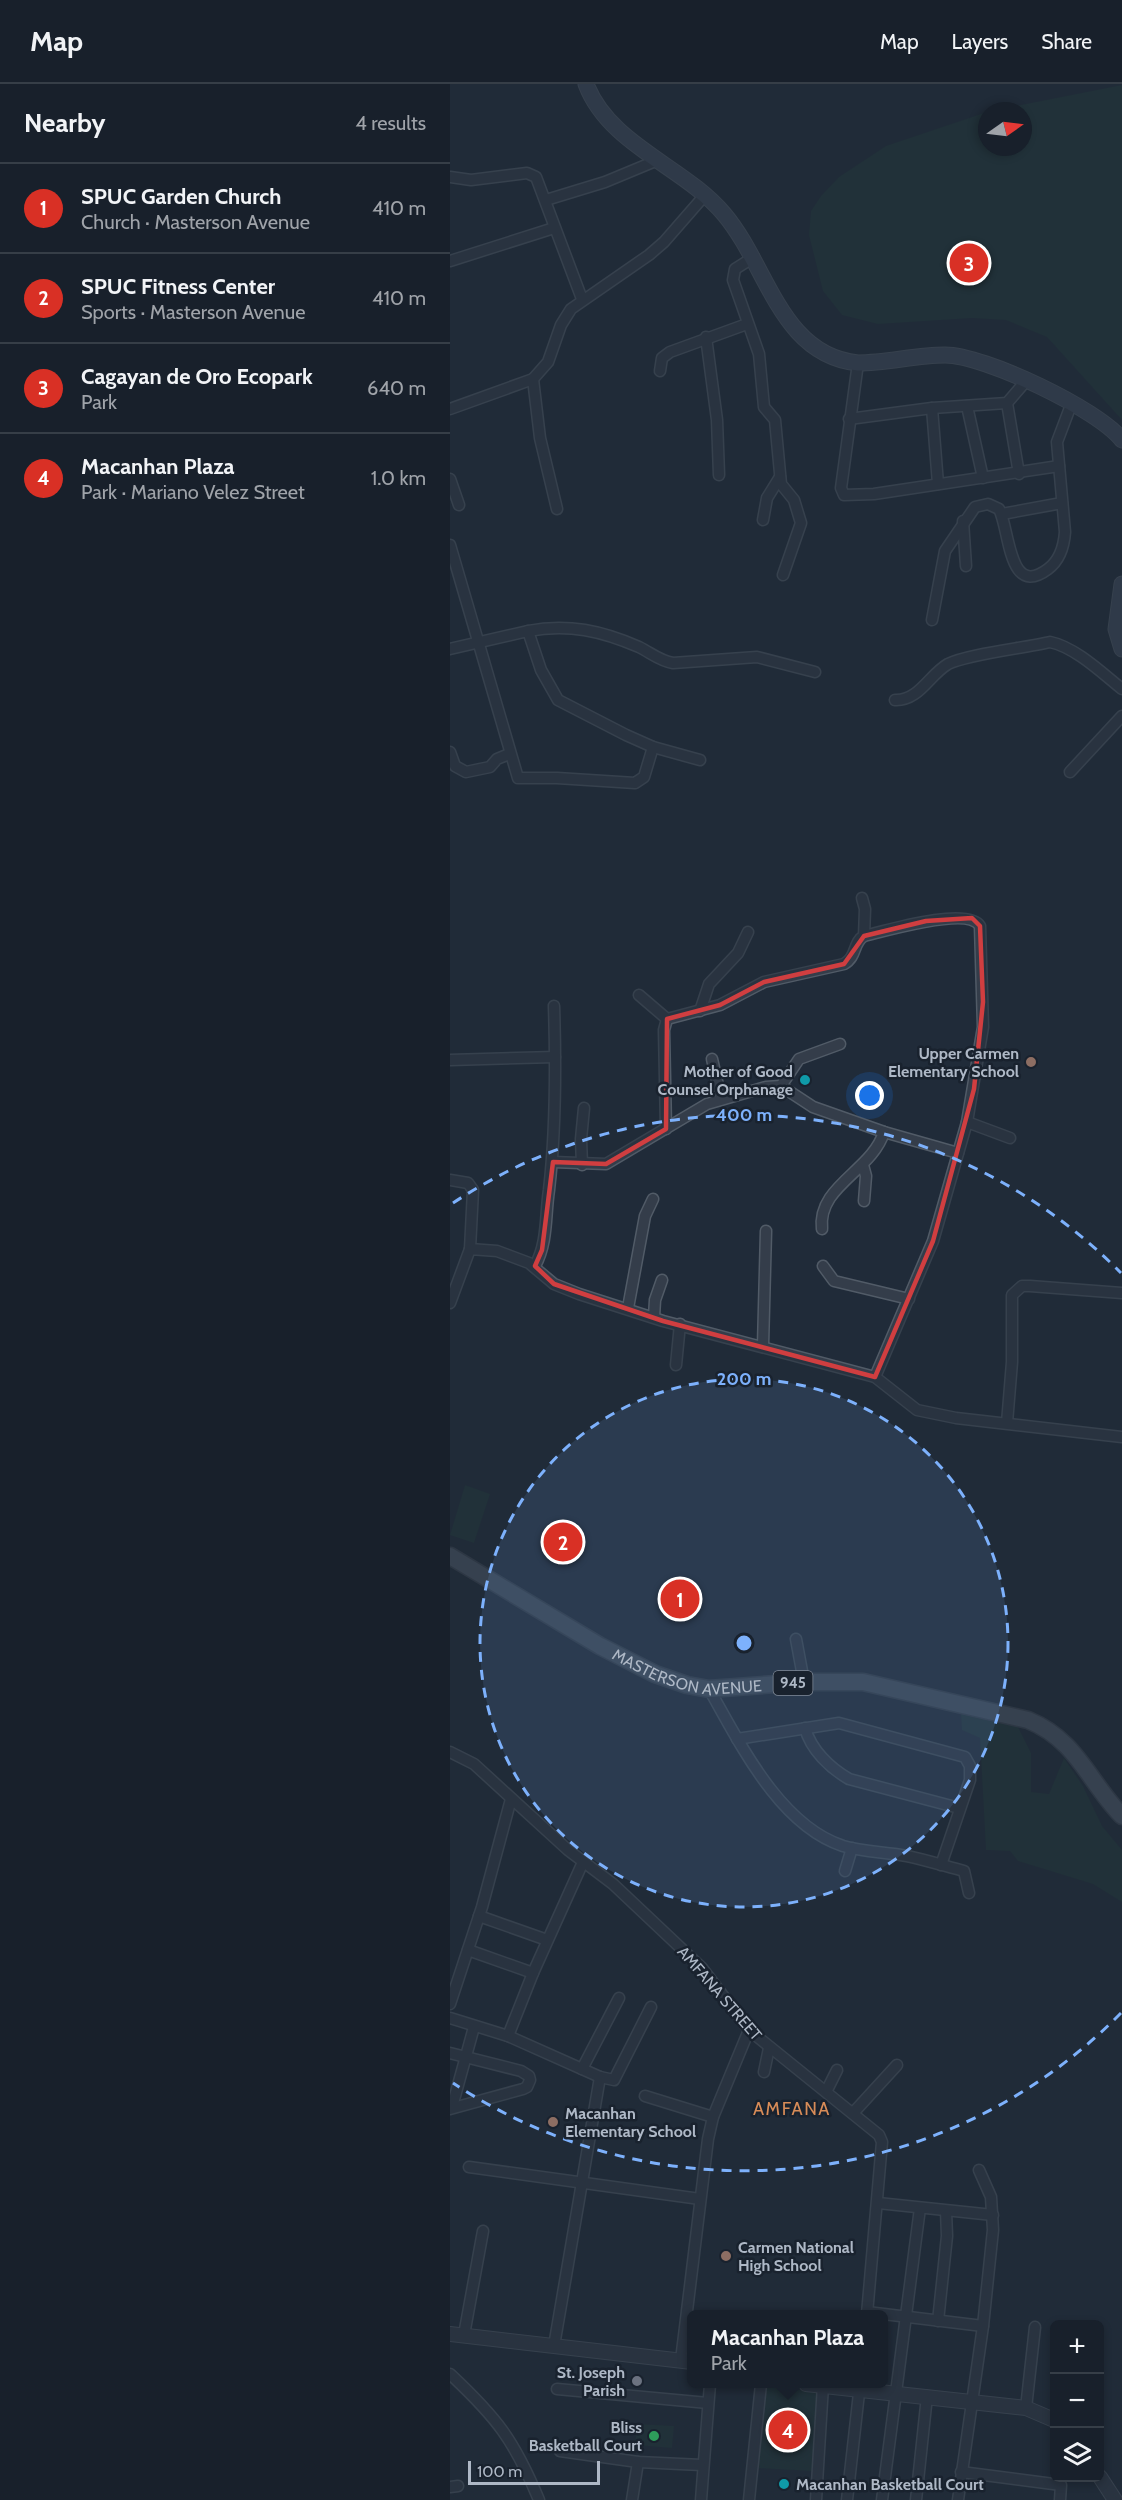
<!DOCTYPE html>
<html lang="en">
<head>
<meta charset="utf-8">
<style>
  :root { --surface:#18202b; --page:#212833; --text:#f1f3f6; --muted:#9fa3a9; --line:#363e47; --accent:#d93025 }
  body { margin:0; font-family:Cabin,sans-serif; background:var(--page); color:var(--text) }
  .controls { position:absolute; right:18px; bottom:18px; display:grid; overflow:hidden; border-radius:9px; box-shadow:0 3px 9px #0003 }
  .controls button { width:54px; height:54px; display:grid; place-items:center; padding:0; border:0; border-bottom:2px solid var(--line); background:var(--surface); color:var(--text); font:30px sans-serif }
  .compass { position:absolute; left:528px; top:18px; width:54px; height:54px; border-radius:50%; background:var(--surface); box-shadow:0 3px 9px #0003; rotate:76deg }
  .scale { position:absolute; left:18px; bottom:15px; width:132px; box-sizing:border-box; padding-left:6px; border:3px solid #aeb8c6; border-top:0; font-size:16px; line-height:21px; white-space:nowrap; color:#aeb8c6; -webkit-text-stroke:4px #19222e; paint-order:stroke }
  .you { position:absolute; left:420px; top:1012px; width:21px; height:21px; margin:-15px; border:4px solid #fff; border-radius:50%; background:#1a73e8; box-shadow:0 0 0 9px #1a73e833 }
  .badge { display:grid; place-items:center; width:39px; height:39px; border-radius:50%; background:var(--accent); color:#fff; font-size:20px; font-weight:700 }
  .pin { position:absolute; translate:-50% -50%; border:3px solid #fff; box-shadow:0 2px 6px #0006 }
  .popup { position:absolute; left:237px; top:2226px; width:201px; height:78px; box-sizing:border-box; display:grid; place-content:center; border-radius:9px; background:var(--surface); filter:drop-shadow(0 2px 4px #0005); font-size:20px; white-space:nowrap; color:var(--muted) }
  .popup b { font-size:22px; color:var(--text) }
  .popup::after { content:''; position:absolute; left:50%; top:100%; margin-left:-12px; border:12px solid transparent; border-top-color:var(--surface) }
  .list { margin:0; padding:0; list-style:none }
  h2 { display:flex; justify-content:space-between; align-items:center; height:78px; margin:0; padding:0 24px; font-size:26px }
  h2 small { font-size:20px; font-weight:400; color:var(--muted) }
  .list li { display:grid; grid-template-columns:39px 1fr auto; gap:18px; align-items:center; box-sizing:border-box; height:90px; padding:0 24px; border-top:2px solid var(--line) }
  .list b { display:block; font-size:22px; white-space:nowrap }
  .list p { margin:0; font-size:20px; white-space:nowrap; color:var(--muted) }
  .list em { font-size:20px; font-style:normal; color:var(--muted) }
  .icon { flex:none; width:33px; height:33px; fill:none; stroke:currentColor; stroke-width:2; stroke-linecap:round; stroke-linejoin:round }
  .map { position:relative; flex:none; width:672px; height:2416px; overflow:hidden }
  header { display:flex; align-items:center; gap:36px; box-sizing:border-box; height:84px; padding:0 30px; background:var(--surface); border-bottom:2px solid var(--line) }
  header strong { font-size:28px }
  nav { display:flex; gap:33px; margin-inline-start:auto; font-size:21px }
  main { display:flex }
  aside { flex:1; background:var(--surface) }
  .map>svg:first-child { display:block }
</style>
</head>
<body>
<header>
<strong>Map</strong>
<nav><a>Map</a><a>Layers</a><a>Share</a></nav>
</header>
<main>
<aside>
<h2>Nearby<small>4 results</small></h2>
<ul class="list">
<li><span class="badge">1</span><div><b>SPUC Garden Church</b><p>Church · Masterson Avenue</p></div><em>410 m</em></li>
<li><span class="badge">2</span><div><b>SPUC Fitness Center</b><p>Sports · Masterson Avenue</p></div><em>410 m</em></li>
<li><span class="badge">3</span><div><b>Cagayan de Oro Ecopark</b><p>Park</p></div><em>640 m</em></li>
<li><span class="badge">4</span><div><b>Macanhan Plaza</b><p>Park · Mariano Velez Street</p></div><em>1.0 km</em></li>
</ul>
</aside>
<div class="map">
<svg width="672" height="2416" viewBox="0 0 672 2416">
  <rect width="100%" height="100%" fill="#202b39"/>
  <!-- green -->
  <g fill="#22383a">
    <path d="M672,1V336L597,253L556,236L522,234L428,240L392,231L373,207L359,151L361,127L371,112L389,93L436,62L537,28V63H573V27H540Z"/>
    <path d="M15,1401L40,1410L24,1459L0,1451Z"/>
    <path d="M511,1630L568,1643L581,1669V1708L599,1710L614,1674L633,1702L652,1742L672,1766V1818L643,1800L568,1777L560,1767L536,1766L530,1654L512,1646Z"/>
    <path d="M315,2301L368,2308L363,2387L306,2384Z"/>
    <path d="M187,2340L224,2342L222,2364L185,2361Z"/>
  </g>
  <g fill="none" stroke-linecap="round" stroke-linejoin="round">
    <!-- minor casing -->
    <g stroke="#515b67" stroke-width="13">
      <g id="minor">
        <path d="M0,93L21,96L77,89L86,93L132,215"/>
        <path d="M96,116L155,98L208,76"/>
        <path d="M304,173L285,185L283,196L309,270L314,323L325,336L331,400L344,416L351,439L333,491"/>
        <path d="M0,177L104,144"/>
        <path d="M256,253L267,336L269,391"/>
        <path d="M408,279L391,404L394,411L424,410L609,382"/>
        <path d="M210,287L212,274L220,268L297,240"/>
        <path d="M83,295L90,354L107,425"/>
        <path d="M557,319L569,390"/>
        <path d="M517,322L533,394"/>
        <path d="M482,324L488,400"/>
        <path d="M0,325L83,295L98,278L111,241L121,225L199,171L214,158L255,111"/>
        <path d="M399,335L482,324L557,319L576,297"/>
        <path d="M0,395L9,421"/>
        <path d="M552,430L612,419"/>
        <path d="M313,436L317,414L330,393"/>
        <path d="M513,437L516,482"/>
        <path d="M0,461L68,694H107L185,699L194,693L203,663"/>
        <path d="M482,536L495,467L525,423L538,420L549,425C560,446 558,515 598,485C610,476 614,462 615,448L607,358L621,321"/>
        <path d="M78,547C118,539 152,547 189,563C201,569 210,577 223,579L307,573L365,588"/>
        <path d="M0,565L78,547L91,586L108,616L176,651L203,663L250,676"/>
        <path d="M445,616C469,617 479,591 498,580C518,570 575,564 600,558C625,563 652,589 672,605"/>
        <path d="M0,668L5,682L16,688L40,683L47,675L59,670"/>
        <path d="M620,688L672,632"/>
        <path d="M412,814L415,825L414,852"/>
        <path d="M189,911L217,935L214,946L216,1045"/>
        <path d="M250,927L259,900L288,869L298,848"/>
        <path d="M217,935L270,921L314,898L394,880C407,873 403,858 414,852C435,847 518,822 530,842L533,943L517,1038L483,1157L425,1293"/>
        <path d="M262,975L271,1014"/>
        <path d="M0,976L105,973"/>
        <path d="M331,1002L349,975L390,960"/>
        <path d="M517,1038L560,1054"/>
        <path d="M103,1078L156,1080L257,1020L316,1003L331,1002L363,1023L434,1048L508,1069"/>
        <path d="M132,1081L131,1055L134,1024"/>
        <path d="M413,1081L416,1092L414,1117"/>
        <path d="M0,1096L18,1099L23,1106L20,1165"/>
        <path d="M372,1145C367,1102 422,1087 434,1048"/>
        <path d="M85,1182C98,1158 95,1132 99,1106C106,1045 106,984 104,922"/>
        <path d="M373,1182L384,1197L459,1215"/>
        <path d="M0,1219L20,1165L47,1167L79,1179L104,1200L129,1210L213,1237L425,1293L467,1326L506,1334L672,1353"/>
        <path d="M178,1224L195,1132L203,1115"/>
        <path d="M204,1233L205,1216L212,1196"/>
        <path d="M313,1262L316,1147"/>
        <path d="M226,1281L230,1240"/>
        <path d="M557,1339L562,1278V1211L572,1202H580L672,1209"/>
        <path d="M346,1555L354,1598"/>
        <path d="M259,1605C290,1659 329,1741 393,1762C413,1768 436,1768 457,1772C476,1776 495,1782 514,1787L519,1809"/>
        <path d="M355,1644C361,1666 380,1684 399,1695L509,1724"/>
        <path d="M287,1655L389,1639L515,1673L520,1682V1696L491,1781"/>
        <path d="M0,1668L24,1680L118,1766L163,1800L252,1884L299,1946L429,2051L432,2058L417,2230"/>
        <path d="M395,1787L402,1764"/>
        <path d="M29,1832L97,1856"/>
        <path d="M18,1866L83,1889"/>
        <path d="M0,1920L32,1823L61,1715"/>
        <path d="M0,1934L58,1952L150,1993L164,1996L201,1923"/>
        <path d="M58,1952L83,1889L133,1778"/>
        <path d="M0,1969L71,1987L79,1992L80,1996L77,2003L73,2005L0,2025"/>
        <path d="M132,1985L169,1914"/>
        <path d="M314,1988L319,1964"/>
        <path d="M377,2006L387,1986"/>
        <path d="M195,2012L263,2033"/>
        <path d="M2,2023L24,1943"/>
        <path d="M404,2028L447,1981"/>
        <path d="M19,2083L250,2115"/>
        <path d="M428,2119L543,2131"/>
        <path d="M417,2228L533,2242"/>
        <path d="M488,2237L497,2152L496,2127"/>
        <path d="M14,2251L33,2147"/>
        <path d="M104,2262L150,1993"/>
        <path d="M231,2276L258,2055L263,2033L299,1946"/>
        <path d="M0,2290C47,2334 64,2356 89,2416"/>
        <path d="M107,2305L258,2319"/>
        <path d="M576,2324L585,2243"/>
        <path d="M110,2367L188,2378L252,2381"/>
        <path d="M511,2388L611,2401L610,2416"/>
        <path d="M0,2403L8,2402"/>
        <path d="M182,2416L188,2378"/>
        <path d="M251,2416L260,2300"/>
        <path d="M299,2416L311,2300"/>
        <path d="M366,2416L373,2301"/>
        <path d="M397,2416L410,2300"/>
        <path d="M432,2416L470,2124"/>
        <path d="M466,2416L477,2312"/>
        <path d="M508,2416L533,2242L543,2146L541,2113L529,2086"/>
      </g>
    </g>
    <!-- tertiary casing -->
    <g stroke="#515b67" stroke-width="16">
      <g id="tertiary">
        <path d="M0,2250L242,2278"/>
        <path d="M356,2300L576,2324L604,2336"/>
        <path d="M650,2393L665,2416"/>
      </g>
    </g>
    <!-- secondary casing -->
    <g stroke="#515b67" stroke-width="17">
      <g id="secondary">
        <path d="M136,0C159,61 235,83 274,130C318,182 330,271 408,279C437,279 466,271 495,271C534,271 648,325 672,356"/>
        <path d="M672,500L666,545L672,565"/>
      </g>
    </g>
    <!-- primary casing -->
    <g stroke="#3d4653" stroke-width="19">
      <g id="primary">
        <path id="s1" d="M0,1472L150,1562L205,1590L237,1601L259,1605L354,1598H413L578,1636C627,1656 638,1697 672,1732"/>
      </g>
    </g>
    <!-- minor -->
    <use href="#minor" stroke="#343d4a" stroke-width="10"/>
    <!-- tertiary -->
    <use href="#tertiary" stroke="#343d4a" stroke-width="14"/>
    <!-- secondary -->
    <use href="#secondary" stroke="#414c5d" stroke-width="15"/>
    <!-- primary -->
    <use href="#primary" stroke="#515c6a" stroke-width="16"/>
  </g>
  <!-- marked area -->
  <path d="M0 0H672V2416H0ZM522,834L530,842L533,918L524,1005L483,1157L425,1293L213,1237L104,1200L85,1182L92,1166L103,1078L156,1080L216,1045L217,935L270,921L314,898L394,880L414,852L476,837Z" fill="#202b39" fill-opacity=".55" fill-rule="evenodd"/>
  <path fill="none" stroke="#d03e40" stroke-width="4.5" stroke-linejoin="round" d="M522,834L530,842L533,918L524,1005L483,1157L425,1293L213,1237L104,1200L85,1182L92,1166L103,1078L156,1080L216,1045L217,935L270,921L314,898L394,880L414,852L476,837Z"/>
  <!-- distance rings -->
  <circle cx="294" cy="1559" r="264" fill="#7db1fc" fill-opacity=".12"/>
  <g fill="none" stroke="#7db1fc" stroke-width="3" stroke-dasharray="10 8">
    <circle cx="294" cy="1559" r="264"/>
    <path d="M671 1929A528 528 0 0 1 3 1999M3 1119A528 528 0 0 1 671 1189"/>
  </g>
  <!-- markers -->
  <g fill="#8d6e63" stroke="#19222e" stroke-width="2">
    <circle cx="581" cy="978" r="6"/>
    <circle cx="103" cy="2038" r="6"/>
    <circle cx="276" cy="2172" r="6"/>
  </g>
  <g fill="#0f9aa8" stroke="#19222e" stroke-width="2">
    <circle cx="355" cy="996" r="6"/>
    <circle cx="334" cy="2400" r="6"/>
  </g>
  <circle fill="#6b7280" stroke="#19222e" stroke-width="2" cx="187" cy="2297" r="6"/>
  <circle fill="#2e9e5b" stroke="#19222e" stroke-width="2" cx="204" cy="2352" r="6"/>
  <g text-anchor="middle" stroke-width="5" stroke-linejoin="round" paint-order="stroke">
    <!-- shield labels -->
    <rect fill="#19222e" stroke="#818b98" stroke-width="1.5" x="323.5" y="1587" width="39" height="24" rx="4.5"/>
    <g font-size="15" font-weight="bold" fill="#aeb8c6">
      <text x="343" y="1604">945</text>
    </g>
    <!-- poi labels -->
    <g font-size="16" font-weight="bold" fill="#aeb8c6" stroke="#19222e" text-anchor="end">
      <text x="569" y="975">Upper Carmen<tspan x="569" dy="18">Elementary School</tspan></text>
      <text x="343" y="993">Mother of Good<tspan x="343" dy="18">Counsel Orphanage</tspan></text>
      <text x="115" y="2035" text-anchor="start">Macanhan<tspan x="115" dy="18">Elementary School</tspan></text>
      <text x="288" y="2169" text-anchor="start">Carmen National<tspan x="288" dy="18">High School</tspan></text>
      <text x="175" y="2294">St. Joseph<tspan x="175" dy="18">Parish</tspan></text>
      <text x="192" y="2349">Bliss<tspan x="192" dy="18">Basketball Court</tspan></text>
      <text x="346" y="2406" text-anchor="start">Macanhan Basketball Court</text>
    </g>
    <!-- street labels -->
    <g font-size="16" fill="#aeb8c6" stroke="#19222e">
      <text dy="6" stroke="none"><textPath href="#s1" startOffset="268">MASTERSON AVENUE</textPath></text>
      <text transform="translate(270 1909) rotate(49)" y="6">AMFANA STREET</text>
    </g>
    <!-- neighbourhood labels -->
    <g font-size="18" letter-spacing="1.5" fill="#d88c58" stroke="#19222e">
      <text x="342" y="2031">AMFANA</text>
    </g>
  </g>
  <circle cx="294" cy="1559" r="9" fill="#7db1fc" stroke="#19222e" stroke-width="3"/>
  <g font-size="18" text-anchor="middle" font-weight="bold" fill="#7db1fc" stroke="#19222e" stroke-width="5" stroke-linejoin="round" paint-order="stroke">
    <text x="294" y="1037">400 m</text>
    <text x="294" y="1301">200 m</text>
  </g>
</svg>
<div class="controls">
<button>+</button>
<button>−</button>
<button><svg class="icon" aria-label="layers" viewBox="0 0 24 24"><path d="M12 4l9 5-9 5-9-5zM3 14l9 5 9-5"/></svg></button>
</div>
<svg class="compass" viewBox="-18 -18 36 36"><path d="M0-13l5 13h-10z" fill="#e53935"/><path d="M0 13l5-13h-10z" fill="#9fa3a9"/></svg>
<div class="scale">100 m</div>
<div class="you"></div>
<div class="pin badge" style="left:230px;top:1515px">1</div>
<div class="pin badge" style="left:113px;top:1458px">2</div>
<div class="pin badge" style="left:519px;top:179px">3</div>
<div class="pin badge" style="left:338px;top:2346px">4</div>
<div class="popup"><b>Macanhan Plaza</b>Park</div>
</div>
</main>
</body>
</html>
